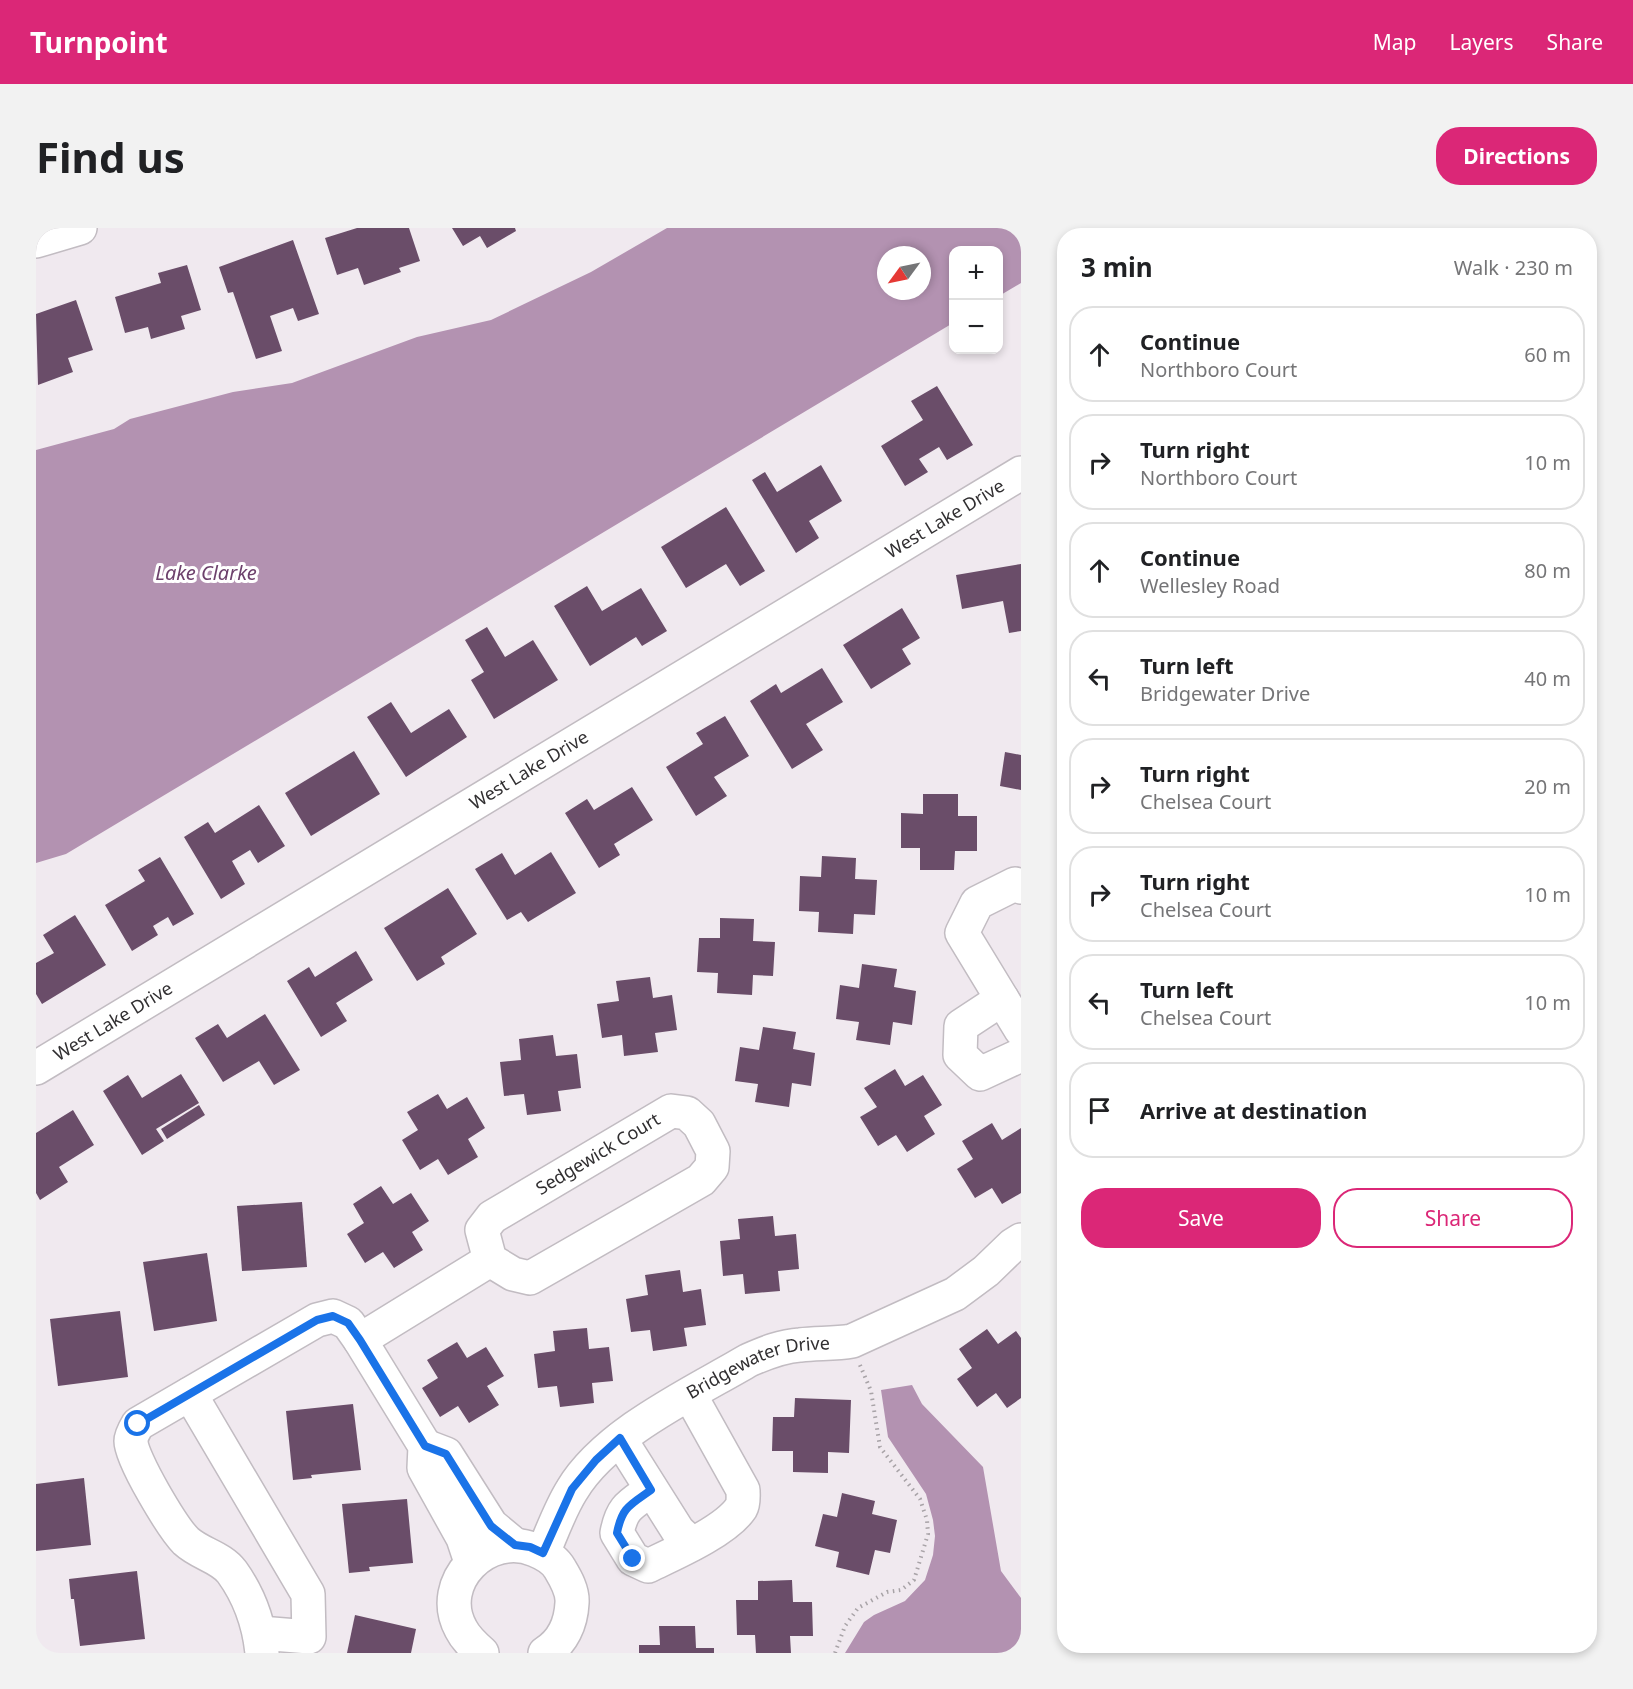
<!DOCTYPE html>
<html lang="en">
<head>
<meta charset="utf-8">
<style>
  :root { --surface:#fff; --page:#f2f2f2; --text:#202124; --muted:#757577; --line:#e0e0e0; --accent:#db2777 }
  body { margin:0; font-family:"Noto Sans",sans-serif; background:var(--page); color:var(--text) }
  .controls { position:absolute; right:18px; top:18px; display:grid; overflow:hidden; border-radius:12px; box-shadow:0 3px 9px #0003 }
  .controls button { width:54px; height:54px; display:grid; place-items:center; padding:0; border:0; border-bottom:2px solid var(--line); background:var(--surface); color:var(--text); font:30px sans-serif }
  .compass { position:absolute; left:841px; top:18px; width:54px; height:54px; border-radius:50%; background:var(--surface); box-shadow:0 3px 9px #0003; rotate:237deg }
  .stop { position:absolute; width:18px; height:18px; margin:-14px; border:4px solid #1a73e8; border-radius:50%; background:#fff }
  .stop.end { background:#1a73e8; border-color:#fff; box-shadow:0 2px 6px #0008 }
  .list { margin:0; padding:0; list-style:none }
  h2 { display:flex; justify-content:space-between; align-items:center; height:78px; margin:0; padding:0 24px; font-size:26px }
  h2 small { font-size:20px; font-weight:400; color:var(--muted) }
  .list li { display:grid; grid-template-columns:39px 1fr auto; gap:18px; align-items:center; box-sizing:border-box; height:96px; margin:0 12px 12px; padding:0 12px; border:2px solid var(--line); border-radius:24px }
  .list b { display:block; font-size:22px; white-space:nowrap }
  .list p { margin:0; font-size:20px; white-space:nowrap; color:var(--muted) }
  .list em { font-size:20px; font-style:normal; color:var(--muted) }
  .actions { display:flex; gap:12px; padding:18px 24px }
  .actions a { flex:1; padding:14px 0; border:2px solid var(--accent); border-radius:24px; text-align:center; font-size:21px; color:var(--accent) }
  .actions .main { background:var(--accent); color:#fff }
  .icon { flex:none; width:33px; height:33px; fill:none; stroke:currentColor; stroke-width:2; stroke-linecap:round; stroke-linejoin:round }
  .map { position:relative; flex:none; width:985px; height:1425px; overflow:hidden; border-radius:24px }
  header { display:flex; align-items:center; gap:36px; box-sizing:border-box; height:84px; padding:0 30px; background:var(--accent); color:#fff }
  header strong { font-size:28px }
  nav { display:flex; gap:33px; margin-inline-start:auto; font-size:21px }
  .intro { display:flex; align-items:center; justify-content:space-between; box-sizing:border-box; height:144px; padding:0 36px }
  h1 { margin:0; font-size:42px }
  .button { padding:15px 27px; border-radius:24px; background:var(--accent); color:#fff; font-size:21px; font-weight:700 }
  main { display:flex; gap:36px; padding:0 36px }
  aside { flex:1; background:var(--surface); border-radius:24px; box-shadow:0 3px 9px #0003 }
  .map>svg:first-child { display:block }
</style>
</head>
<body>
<header>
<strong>Turnpoint</strong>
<nav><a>Map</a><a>Layers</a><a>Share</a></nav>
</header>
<div class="intro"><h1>Find us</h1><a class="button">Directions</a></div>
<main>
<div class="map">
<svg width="985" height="1425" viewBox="0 0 985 1425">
  <rect width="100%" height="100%" fill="#f0e9ef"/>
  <!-- water -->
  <g fill="#b392b1" fill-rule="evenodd">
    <path d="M631,0H985V55L963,68V22H918L917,95L30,626L0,635V222L78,201L94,191L197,164L256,155L381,109L455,92L555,44ZM850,27H886V63H850Z"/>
    <path d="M876,1157L886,1176L947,1239L965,1343L985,1370V1425H809L828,1394L838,1387L869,1373L889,1352L897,1327L899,1308L897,1292L890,1266L852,1209L845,1162Z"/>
  </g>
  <!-- building -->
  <g fill="#6a4d69">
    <path d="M321,0H373L384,33L363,40L365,44L328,57L322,40L301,47L289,10Z"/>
    <path d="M416,0H479L480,3L451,20L444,8L427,18Z"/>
    <path d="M257,12L283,86L262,93L257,80L234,88L246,123L220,131L197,64L192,65L183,39Z"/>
    <path d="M151,37L165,82L145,88L149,101L115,111L112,99L89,105L79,69L125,55L122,45Z"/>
    <path d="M40,72L57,122L32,130L37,144L2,157L0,86Z"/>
    <path d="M901,158L937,217L911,232L903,219L883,231L892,244L869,258L845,218L887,192L875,173Z"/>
    <path d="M785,237L806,273L773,293L783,310L760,325L716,252L729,244L741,264Z"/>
    <path d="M690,279L729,343L704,358L690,336L650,360L625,319Z"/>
    <path d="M985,336V403L973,405L967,373L926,381L920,347Z"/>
    <path d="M551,358L566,383L605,360L631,403L606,418L600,409L554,438L518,378Z"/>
    <path d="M866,380L884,410L866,421L875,436L835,461L807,417Z"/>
    <path d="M451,399L469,429L497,412L522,452L458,491L435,452L448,444L429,412Z"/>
    <path d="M786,440L807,474L770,496L787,522L756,541L714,473L740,456L745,465Z"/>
    <path d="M355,474L375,505L413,481L431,509L370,549L331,489Z"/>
    <path d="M689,488L713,528L678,549L691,568L660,588L630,539L667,516L660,505Z"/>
    <path d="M318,523L344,566L275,608L249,565Z"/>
    <path d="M969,524L985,527V562L964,558Z"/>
    <path d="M596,559L617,592L578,616L584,627L563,640L529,585L551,571L558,582Z"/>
    <path d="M887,566H922V588H941V623H919L918,642H884V620H865V585L887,586Z"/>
    <path d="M223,577L249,618L222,635L214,622L196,633L209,656L185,671L148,609L172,594L179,605Z"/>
    <path d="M515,624L540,665L492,694L485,684L471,692L439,641L466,625L479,647Z"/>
    <path d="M786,628L820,630L819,651L841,652L839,687L818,686L817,706L782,704L783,684L763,683L764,648L785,649Z"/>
    <path d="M124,629L158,686L137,698L132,689L117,698L122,707L96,723L69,677L109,653L102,642Z"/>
    <path d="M412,660L441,706L405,729L409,736L381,753L348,700Z"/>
    <path d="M39,687L70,737L6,776L0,766V735L18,725L7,707Z"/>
    <path d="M684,690L718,691L717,713L739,714L737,748L717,747L716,767L681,765L682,745L661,744L663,710H684Z"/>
    <path d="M320,723L337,752L300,775L311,793L285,809L251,753L273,739L279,749Z"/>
    <path d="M826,736L861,741L858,759L880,763L876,797L857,794L854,817L820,812L823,794L800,791L804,757L823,760Z"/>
    <path d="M614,749L617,770L636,767L641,802L619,805L622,824L588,828L586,807L566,810L561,776L583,773L580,753Z"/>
    <path d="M229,786L264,842L238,857L223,833L187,854L159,810L182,796L191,810Z"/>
    <path d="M727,799L760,804L757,821L779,825L775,858L756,855L753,879L719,874L722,856L699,853L704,819L723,822Z"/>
    <path d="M517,807L520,828L541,826L545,860L522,863L525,883L491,887L488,866L468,868L464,834L485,832L483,811Z"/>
    <path d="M859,841L869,858L887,847L906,877L888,888L899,906L871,924L860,907L842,918L824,889L841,879L828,860Z"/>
    <path d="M145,846L163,875L120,901L128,913L106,927L67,863L92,847L106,870Z"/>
    <path d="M402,866L411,881L431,869L449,900L432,911L442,929L412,947L402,931L384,942L366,912L382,902L371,884Z"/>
    <path d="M163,877L169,887L131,911L125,901Z"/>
    <path d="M37,882L58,917L23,939L32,954L4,972L0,965V905Z"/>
    <path d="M956,895L966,912L985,900V965L966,976L956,960L939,970L921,941L937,931L926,913Z"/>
    <path d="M345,958L357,976L375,965L393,993L376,1004L387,1022L358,1040L347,1024L329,1035L311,1006L328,995L317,976Z"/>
    <path d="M266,974L271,1039L206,1043L201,978Z"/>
    <path d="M737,988L739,1008L760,1006L763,1041L742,1043L744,1063L709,1066L707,1046L687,1048L684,1013L704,1011L702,991Z"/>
    <path d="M171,1025L181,1093L118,1103L107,1034Z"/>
    <path d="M644,1042L647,1064L665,1061L670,1097L648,1100L651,1118L617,1123L614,1102L595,1104L590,1071L612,1067L609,1047Z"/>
    <path d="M84,1083L92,1149L22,1158L14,1091Z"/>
    <path d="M551,1100L553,1121L573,1119L577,1153L556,1155L558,1175L524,1179L521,1158L502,1160L498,1126L519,1123L517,1103Z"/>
    <path d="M951,1101L962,1116L980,1103L985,1110V1170L971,1180L960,1165L941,1179L921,1151L936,1140L923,1121Z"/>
    <path d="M421,1114L431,1130L450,1119L468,1148L451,1158L463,1177L433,1195L422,1178L404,1189L386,1160L402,1150L391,1132Z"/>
    <path d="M759,1170L815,1172L813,1225L792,1224V1245L757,1244V1223H736L737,1189H758Z"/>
    <path d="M317,1176L325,1242L275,1247L276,1250L257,1252L250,1183Z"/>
    <path d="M48,1250L55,1317L0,1323V1256Z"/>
    <path d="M806,1265L839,1273L836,1286L861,1292L854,1325L839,1322L833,1347L800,1339L803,1324L779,1318L787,1286L801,1289Z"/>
    <path d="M371,1271L377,1335L333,1339L334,1343L313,1345L306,1276Z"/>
    <path d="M101,1343L109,1411L44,1418L38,1371H35L33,1351Z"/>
    <path d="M756,1352L757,1374H776L777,1408H754L755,1425H720L719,1407H701L700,1372H722V1353Z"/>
    <path d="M319,1387L380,1401L375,1425H311Z"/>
    <path d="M623,1398H659L660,1420H678V1425H603V1417H624Z"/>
  </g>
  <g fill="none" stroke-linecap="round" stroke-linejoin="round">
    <!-- minor casing -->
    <g stroke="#c2bcc2" stroke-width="36">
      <g id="minor">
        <path d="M0,13L44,0"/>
        <path d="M985,659L979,656L941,675L926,705L985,802"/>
        <path d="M966,771L925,798L924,827L944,846L985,827"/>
        <path id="s1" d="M0,840L985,245"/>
        <path d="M635,883L651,885L663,896L677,923L676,939L665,952L494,1050L477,1046L454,1032L446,1002L456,989Z"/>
        <path d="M324,1112L454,1032"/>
        <path d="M154,1166L272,1366L273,1409L224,1405"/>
        <path d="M584,1211L642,1303L656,1316"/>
        <path d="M389,1218L410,1226L455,1297L479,1317"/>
        <path d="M615,1262C594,1277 586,1279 581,1305L597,1331L612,1338C637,1326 690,1303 705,1280C708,1275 707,1268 707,1262L654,1167"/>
        <path id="s2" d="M507,1325C516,1304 524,1281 536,1262C570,1205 657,1165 713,1132C729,1125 746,1118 764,1117C781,1115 799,1116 816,1113L919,1066L950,1043L977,1017L985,1012"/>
        <path d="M226,1425C223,1395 214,1369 196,1344C185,1329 164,1326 150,1313C137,1300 95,1231 95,1213C95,1208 99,1201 102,1196L281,1092L297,1088L312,1095L324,1112L389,1218L388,1240L427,1310L435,1334"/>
        <path d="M446,1425C438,1418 430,1411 425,1401C399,1354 452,1302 499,1322C509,1326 519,1332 524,1341C530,1351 537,1363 536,1375C535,1395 527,1414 509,1425"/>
      </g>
    </g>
    <!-- path -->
    <path stroke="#a8a3a7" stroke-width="4" stroke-dasharray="1.5 4.5" stroke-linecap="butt" d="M799,1425L809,1398L822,1380L851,1364L865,1362L878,1352L892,1306L891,1292L884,1271L844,1219L835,1163L824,1137"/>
    <!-- minor -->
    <use href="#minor" stroke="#fff" stroke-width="33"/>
  </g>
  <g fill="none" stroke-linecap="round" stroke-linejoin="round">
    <!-- route -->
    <path stroke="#1a73e8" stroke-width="8" d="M102,1196L281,1092L297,1088L312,1095L324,1112L389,1218L410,1226L455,1298L479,1317L494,1319L507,1325L536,1261L560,1232L584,1210L615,1262C594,1277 586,1279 581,1305L597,1331"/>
  </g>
  <g text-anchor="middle" stroke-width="6" stroke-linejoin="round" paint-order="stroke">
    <!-- street labels -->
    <g font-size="18" fill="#312f31" stroke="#fff">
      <text dy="6" stroke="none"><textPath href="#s1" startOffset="1062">West Lake Drive</textPath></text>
      <text dy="6" stroke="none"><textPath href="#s1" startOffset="576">West Lake Drive</textPath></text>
      <text dy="6" stroke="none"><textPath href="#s1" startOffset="90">West Lake Drive</textPath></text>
      <text transform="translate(562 926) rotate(-31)" y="6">Sedgewick Court</text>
      <text dy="6" stroke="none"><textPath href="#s2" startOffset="298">Bridgewater Drive</textPath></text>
    </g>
    <!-- water labels -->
    <g font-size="20" font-style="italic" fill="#6d416c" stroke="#fff">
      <text x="170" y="352">Lake Clarke</text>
    </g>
  </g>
</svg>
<div class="controls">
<button>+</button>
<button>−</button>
</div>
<svg class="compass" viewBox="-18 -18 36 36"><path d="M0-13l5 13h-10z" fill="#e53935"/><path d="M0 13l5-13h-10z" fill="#757577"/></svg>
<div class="stop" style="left:102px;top:1196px"></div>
<div class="stop end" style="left:597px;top:1331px"></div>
</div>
<aside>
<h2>3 min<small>Walk · 230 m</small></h2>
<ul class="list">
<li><svg class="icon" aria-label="ahead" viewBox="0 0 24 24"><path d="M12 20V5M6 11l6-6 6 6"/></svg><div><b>Continue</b><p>Northboro Court</p></div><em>60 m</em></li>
<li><svg class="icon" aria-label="right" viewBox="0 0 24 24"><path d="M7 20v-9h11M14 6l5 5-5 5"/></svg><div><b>Turn right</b><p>Northboro Court</p></div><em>10 m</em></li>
<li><svg class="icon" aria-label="ahead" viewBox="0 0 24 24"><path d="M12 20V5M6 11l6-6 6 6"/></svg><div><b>Continue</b><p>Wellesley Road</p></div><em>80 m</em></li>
<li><svg class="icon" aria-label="left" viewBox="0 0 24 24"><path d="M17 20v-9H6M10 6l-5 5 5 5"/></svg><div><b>Turn left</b><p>Bridgewater Drive</p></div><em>40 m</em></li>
<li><svg class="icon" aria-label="right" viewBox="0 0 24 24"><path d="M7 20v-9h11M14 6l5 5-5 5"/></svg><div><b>Turn right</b><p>Chelsea Court</p></div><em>20 m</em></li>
<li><svg class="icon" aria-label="right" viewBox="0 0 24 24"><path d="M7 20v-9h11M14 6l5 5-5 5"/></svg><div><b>Turn right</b><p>Chelsea Court</p></div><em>10 m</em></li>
<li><svg class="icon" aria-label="left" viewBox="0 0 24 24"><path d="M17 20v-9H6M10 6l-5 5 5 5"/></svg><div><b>Turn left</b><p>Chelsea Court</p></div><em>10 m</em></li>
<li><svg class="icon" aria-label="arrive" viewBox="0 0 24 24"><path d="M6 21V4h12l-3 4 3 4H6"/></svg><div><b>Arrive at destination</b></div></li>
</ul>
<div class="actions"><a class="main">Save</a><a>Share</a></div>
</aside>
</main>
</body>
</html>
